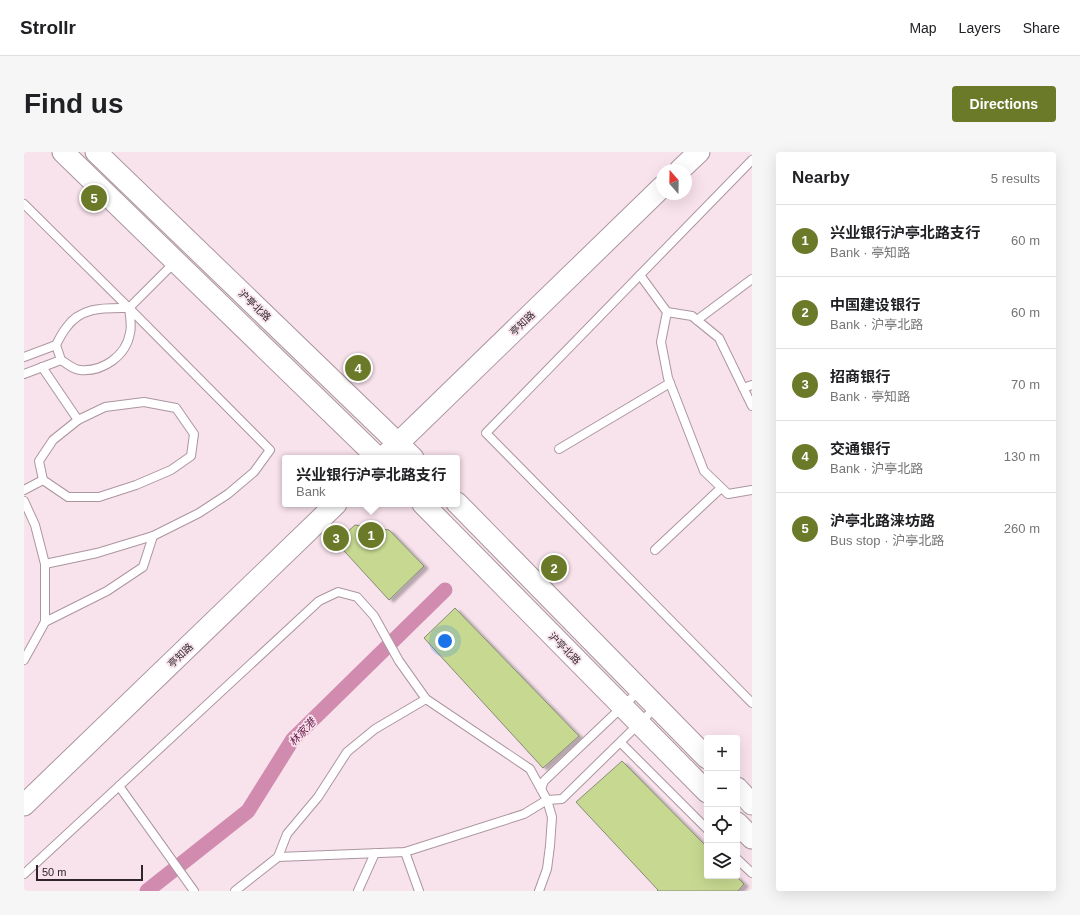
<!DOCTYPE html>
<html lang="en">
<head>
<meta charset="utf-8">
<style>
  :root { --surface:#fff; --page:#f6f6f6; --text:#202124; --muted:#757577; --line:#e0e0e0; --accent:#6a7a29 }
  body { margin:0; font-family:Arial,"Noto Sans SC",sans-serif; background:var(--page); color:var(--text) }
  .controls { position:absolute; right:12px; bottom:12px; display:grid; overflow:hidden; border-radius:4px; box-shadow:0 4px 16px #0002 }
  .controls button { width:36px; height:36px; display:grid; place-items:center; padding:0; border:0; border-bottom:1px solid var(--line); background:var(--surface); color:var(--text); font:20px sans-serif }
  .compass { position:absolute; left:632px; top:12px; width:36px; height:36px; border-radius:50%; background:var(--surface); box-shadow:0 4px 16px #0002; rotate:340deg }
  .scale { position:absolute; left:12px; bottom:10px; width:107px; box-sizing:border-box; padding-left:4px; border:2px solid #2e262a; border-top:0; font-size:11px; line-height:14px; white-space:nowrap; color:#2e262a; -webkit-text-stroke:3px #f8e2ec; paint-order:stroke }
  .you { position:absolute; left:421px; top:489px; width:14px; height:14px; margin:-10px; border:3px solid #fff; border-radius:50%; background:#1a73e8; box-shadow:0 0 0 6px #1a73e833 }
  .badge { display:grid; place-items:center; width:26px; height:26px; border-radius:50%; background:var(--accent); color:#fff; font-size:13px; font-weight:700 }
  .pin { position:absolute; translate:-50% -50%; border:2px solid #fff; box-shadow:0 1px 4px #0006 }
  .popup { position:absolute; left:258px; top:303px; width:178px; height:52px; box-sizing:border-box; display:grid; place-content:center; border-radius:4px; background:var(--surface); filter:drop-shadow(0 1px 3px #0005); font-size:13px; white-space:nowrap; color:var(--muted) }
  .popup b { font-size:15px; color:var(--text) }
  .popup::after { content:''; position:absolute; left:50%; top:100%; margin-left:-8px; border:8px solid transparent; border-top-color:var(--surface) }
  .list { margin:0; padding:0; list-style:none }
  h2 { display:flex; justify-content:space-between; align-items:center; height:52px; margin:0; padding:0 16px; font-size:17px }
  h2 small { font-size:13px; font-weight:400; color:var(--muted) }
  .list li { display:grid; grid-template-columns:26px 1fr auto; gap:12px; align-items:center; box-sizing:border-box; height:72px; padding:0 16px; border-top:1px solid var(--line) }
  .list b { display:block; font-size:15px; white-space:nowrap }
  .list p { margin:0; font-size:13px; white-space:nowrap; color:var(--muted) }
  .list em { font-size:13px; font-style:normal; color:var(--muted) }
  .icon { flex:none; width:22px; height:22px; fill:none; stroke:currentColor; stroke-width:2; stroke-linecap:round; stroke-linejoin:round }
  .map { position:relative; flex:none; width:728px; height:739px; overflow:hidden; border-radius:4px }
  header { display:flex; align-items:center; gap:24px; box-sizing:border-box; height:56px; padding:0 20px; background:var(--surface); border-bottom:1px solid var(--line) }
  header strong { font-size:19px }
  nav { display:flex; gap:22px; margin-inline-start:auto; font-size:14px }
  .intro { display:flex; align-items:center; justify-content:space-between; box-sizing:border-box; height:96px; padding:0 24px }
  h1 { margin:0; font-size:28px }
  .button { padding:10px 18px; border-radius:4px; background:var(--accent); color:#fff; font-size:14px; font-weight:700 }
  main { display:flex; gap:24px; padding:0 24px }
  aside { flex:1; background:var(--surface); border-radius:4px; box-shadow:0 4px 16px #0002 }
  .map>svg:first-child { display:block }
</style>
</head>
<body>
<header>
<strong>Strollr</strong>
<nav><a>Map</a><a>Layers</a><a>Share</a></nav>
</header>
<div class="intro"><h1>Find us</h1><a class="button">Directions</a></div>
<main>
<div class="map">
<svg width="728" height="739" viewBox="0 0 728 739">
  <defs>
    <filter id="shadow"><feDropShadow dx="4.5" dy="2.5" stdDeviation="1" flood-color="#0004"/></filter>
  </defs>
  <rect width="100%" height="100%" fill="#f8e2ec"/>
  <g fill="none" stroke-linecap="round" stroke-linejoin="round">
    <!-- canal -->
    <path stroke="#d08baf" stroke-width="15" d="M123,739L224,659L269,587L421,438"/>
  </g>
  <!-- building -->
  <g fill="#c7d991" stroke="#878c79" filter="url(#shadow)">
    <path d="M331,373L365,378L400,414L365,448L312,390Z"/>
    <path d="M431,456L555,584L519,616L400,486Z"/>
    <path d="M598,609L683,695V724H712L720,732L714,739H633L634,738L552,650Z"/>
  </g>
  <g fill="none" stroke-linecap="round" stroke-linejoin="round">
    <!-- lane casing -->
    <g stroke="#ab96a0" stroke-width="10">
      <g id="lane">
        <path d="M728,8L462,281L728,551"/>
        <path d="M0,52L105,156L151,110"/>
        <path d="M616,123L643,160L637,190L644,226L680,319L704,342L728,338"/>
        <path d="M643,160L668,164L695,186L728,254"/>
        <path d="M673,168L728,127"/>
        <path d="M0,205L32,193"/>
        <path d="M18,215L54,268"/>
        <path d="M0,222L37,208"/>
        <path d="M719,236L728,233"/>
        <path d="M120,250L152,256L170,282L167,304L147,318L112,333L75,345H44L19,328L15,309L29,288L54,268L81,255Z"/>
        <path d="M535,297L646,231"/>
        <path d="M0,338L19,328"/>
        <path d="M0,349L11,373L21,412V470L0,508"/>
        <path d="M631,398L697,336"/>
        <path d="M21,412L73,401L129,384L175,361L204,342L230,320L246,298L105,156C81,156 57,154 42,176C38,181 35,187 32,193L37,208C42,211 50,218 56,218C79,220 102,204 106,181C108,174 106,164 105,156"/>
        <path d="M21,470L83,439L119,415L129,384"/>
        <path d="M600,594L683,677"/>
        <path d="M95,634L170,739"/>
        <path d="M517,637L520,629L616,538"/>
        <path d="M381,700L395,739"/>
        <path d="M254,705L381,700L500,662L523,648L538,647L632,555"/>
        <path d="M713,707L728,721"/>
        <path d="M0,722L295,449L314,440L333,445L350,464L375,509L402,547L506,617L523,648L528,665L526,694L523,717L515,739"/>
        <path d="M211,739L254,705L263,682L294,645L323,600L351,577L402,547"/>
        <path d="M334,739L351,701"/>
      </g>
    </g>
    <!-- secondary casing -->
    <g stroke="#ab96a0" stroke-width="23">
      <g id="secondary">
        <path d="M39,0L354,306"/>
        <path d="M72,0L389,306"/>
        <path d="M656,18L675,0"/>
        <path d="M364,301L638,35"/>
        <path d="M433,351L683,606"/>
        <path d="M399,352L683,640"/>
        <path d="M713,636L728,652"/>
        <path d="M0,653L312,352"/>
        <path d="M713,671L728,686"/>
      </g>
    </g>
    <!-- lane -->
    <use href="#lane" stroke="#fff" stroke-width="8"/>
    <!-- secondary -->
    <use href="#secondary" stroke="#fff" stroke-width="21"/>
  </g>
  <g text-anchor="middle" stroke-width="3.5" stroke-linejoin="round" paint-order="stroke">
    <!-- street labels -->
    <g font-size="10" fill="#2e262a" stroke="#f8e2ec">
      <text transform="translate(231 153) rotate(44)" y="4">沪亭北路</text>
      <text transform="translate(498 171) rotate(-44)" y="4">亭知路</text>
      <text transform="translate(541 496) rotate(45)" y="4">沪亭北路</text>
      <text transform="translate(156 503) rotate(-44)" y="4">亭知路</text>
    </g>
    <!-- water labels -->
    <g font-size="11" font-style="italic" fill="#671648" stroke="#f8e2ec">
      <text transform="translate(278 580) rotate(-47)" y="4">林家港</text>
    </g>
  </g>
</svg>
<div class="controls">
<button>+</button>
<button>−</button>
<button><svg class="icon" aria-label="locate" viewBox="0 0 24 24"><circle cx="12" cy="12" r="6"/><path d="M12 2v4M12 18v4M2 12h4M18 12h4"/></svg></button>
<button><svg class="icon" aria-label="layers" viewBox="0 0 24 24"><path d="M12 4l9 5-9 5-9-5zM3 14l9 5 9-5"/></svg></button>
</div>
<svg class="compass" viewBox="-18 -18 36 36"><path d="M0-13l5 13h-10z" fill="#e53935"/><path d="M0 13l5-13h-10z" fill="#757577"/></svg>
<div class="scale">50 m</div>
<div class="you"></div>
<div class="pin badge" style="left:347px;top:383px">1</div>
<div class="popup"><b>兴业银行沪亭北路支行</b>Bank</div>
<div class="pin badge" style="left:530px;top:416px">2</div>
<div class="pin badge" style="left:312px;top:386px">3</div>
<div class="pin badge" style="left:334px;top:216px">4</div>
<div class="pin badge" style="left:70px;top:46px">5</div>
</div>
<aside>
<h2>Nearby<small>5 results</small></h2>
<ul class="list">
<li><span class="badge">1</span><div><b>兴业银行沪亭北路支行</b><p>Bank · 亭知路</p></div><em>60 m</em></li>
<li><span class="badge">2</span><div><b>中国建设银行</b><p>Bank · 沪亭北路</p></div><em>60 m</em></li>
<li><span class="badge">3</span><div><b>招商银行</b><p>Bank · 亭知路</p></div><em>70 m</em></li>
<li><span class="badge">4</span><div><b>交通银行</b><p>Bank · 沪亭北路</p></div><em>130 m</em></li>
<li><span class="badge">5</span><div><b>沪亭北路涞坊路</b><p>Bus stop · 沪亭北路</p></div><em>260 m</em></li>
</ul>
</aside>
</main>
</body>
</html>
